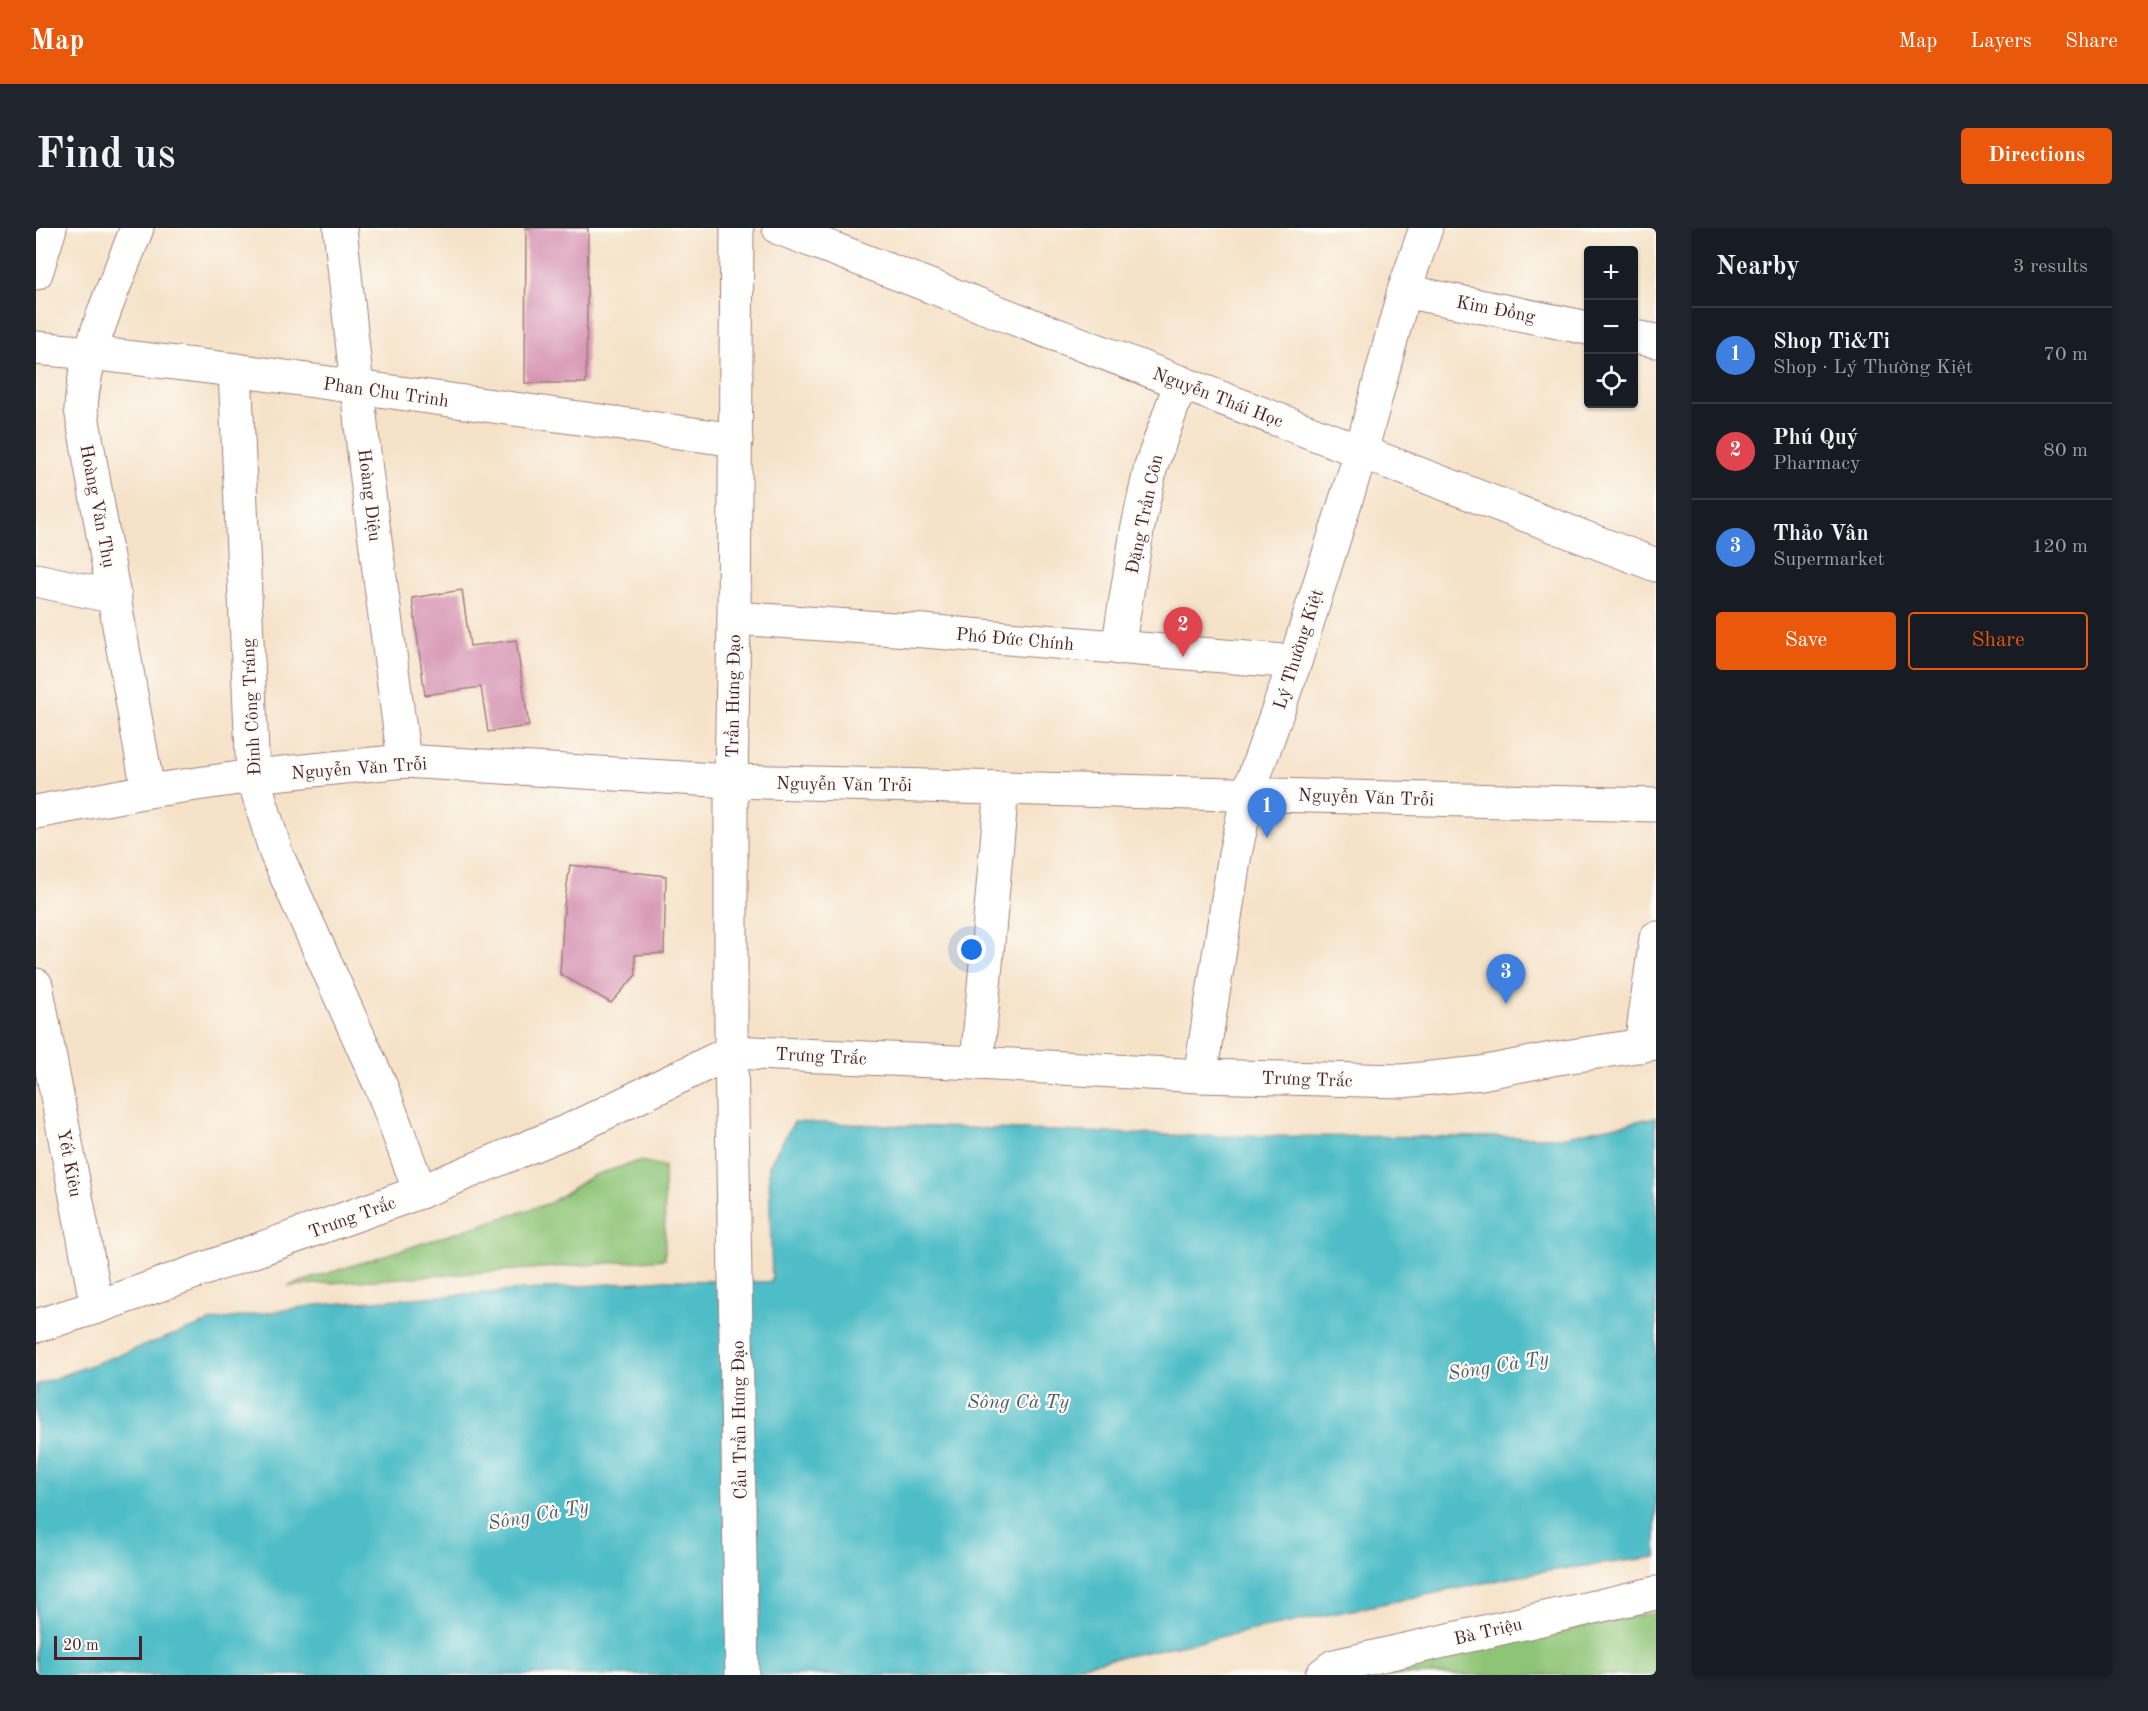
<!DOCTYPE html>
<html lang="en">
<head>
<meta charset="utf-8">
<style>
  :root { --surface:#171b24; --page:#20242c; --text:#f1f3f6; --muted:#9ea1a6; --line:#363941; --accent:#ea580c }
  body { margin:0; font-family:"Old Standard TT",serif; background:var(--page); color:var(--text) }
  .controls { position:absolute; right:18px; top:18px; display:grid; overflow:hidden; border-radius:6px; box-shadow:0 2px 4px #0004 }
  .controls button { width:54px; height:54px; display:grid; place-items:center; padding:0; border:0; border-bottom:2px solid var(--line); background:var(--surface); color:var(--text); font:30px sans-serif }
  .scale { position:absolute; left:18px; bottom:15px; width:88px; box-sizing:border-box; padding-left:6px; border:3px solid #4a1f2b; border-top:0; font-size:16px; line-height:21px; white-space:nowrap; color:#4a1f2b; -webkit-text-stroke:4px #fdfcf7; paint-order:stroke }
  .you { position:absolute; left:936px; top:722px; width:21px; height:21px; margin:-15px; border:4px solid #fff; border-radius:50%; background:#1a73e8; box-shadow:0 0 0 9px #1a73e833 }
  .badge { display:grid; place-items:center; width:39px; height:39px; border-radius:50%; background:var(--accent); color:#fff; font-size:20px; font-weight:700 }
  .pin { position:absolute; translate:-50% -50px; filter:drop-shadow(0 2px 3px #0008) }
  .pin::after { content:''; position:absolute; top:32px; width:21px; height:18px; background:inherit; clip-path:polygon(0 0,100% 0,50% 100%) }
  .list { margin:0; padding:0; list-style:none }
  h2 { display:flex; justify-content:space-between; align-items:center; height:78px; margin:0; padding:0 24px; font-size:26px }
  h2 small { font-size:20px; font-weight:400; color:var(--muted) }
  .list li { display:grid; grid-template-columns:39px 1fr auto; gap:18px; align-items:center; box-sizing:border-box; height:96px; padding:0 24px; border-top:2px solid var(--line) }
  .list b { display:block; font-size:22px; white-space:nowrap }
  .list p { margin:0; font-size:20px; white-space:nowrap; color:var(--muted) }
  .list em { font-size:20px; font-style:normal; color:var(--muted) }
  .actions { display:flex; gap:12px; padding:18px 24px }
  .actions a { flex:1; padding:14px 0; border:2px solid var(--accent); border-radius:6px; text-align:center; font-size:21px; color:var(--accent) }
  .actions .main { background:var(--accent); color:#fff }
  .icon { flex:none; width:33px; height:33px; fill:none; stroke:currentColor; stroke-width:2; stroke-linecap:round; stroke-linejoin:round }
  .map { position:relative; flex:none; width:1620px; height:1447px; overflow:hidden; border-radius:6px }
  header { display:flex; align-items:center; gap:36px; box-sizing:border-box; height:84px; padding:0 30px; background:var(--accent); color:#fff }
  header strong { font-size:28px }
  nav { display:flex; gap:33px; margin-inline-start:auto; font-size:21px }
  .intro { display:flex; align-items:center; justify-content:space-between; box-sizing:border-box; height:144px; padding:0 36px }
  h1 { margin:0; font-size:42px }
  .button { padding:15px 27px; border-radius:6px; background:var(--accent); color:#fff; font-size:21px; font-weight:700 }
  main { display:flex; gap:36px; padding:0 36px }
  aside { flex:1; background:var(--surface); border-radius:6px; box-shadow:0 2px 4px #0004 }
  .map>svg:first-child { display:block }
</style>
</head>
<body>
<header>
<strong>Map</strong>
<nav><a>Map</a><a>Layers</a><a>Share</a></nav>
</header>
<div class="intro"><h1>Find us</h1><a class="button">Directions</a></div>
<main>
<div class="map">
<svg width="1620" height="1447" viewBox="0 0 1620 1447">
  <rect width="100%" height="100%" fill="#fdfcf7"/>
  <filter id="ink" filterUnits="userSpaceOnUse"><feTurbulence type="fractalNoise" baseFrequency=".0167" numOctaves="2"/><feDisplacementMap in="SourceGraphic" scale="12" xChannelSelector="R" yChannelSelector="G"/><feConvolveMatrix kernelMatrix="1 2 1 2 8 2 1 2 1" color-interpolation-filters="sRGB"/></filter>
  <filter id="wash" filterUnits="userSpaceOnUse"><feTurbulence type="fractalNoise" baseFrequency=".008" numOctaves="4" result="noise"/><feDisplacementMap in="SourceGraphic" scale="24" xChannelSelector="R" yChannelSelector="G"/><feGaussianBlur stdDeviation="1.35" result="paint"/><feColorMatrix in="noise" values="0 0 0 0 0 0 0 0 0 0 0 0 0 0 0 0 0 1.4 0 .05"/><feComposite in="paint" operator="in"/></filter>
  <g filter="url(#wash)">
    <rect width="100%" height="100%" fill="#f5e2c8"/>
    <!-- green -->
    <g fill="#8ec476" stroke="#6c7250" stroke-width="1.5">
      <path d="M603,933L628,938L629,1031L252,1058L514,975L556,948Z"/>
      <path d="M1620,1384V1447H1321L1326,1445Z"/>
    </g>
    <!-- water -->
    <path fill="#50bdc7" stroke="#4d6e79" stroke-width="1.5" d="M1620,889V1329L1502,1344L997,1447H0V1157L176,1093L281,1077L630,1052L736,1054L733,937L758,894L1160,908L1526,909Z"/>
    <g id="blocks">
      <!-- building -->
      <g fill="#d48eaf">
        <path d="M490,0H552L550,155H489Z"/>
        <path d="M426,362L434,418L480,412L493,498L452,504L445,459L389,467L376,370Z"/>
        <path d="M534,637L630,648L628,725L599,727L600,747L575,775L524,746L528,678Z"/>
      </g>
    </g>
  </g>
  <g filter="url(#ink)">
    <use href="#blocks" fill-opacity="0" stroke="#a0807a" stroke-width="1.5"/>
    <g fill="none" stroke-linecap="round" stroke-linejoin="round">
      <!-- minor casing -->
      <g stroke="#a0807a" stroke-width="35">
        <g id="minor">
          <path d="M101,0C80,56 48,121 45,181L112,563"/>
          <path d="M304,0L330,243L368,533"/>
          <path d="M743,0L1620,337"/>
          <path d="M0,45L14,0"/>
          <path d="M1368,63L1552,100"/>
          <path d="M1598,109L1620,113"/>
          <path d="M0,120L55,125L199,142L700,212"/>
          <path d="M199,142L217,548L240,625L346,861L384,964"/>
          <path d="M0,352L79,369"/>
          <path d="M698,390L888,403L1259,434"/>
          <path d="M1082,420L1101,303L1115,238L1145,154"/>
          <path d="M0,584L112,563L217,548L368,533L695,553L1620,577"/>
          <path d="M0,757L61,1079"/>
          <path d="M1605,818L1620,710"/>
          <path d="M941,835L966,560"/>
          <path d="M1164,848L1199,626L1212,566L1259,434L1325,224L1368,63L1390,0"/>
          <path d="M0,1098L61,1079L384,964L534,902L695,824L941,835L1164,848L1366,853L1445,845L1516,831L1620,815"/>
          <path d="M1286,1447L1298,1438L1620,1365"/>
        </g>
      </g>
      <!-- major casing -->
      <g stroke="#a0807a" stroke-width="35">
        <path id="major" d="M701,0L698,390L695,553V824L706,1447"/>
      </g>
      <!-- minor -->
      <use href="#minor" stroke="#fff" stroke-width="33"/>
      <!-- major -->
      <use href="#major" stroke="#fff" stroke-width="33"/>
    </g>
  </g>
  <g text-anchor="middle" stroke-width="4.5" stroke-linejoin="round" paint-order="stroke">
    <!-- street labels -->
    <g font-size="18" fill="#4a1f2b" stroke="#fdfcf7">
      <text transform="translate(1460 81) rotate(11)" y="6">Kim Đồng</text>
      <text transform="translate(350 164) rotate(8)" y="6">Phan Chu Trinh</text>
      <text transform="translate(1182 169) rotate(21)" y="6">Nguyễn Thái Học</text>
      <text transform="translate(334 267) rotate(83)" y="6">Hoàng Diệu</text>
      <text transform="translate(62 278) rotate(79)" y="6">Hoàng Văn Thụ</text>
      <text transform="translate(1108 286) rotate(-78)" y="6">Đặng Trần Côn</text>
      <text transform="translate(979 411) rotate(5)" y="6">Phó Đức Chính</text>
      <text transform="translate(1262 421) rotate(-72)" y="6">Lý Thường Kiệt</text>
      <text transform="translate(697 468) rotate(-89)" y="6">Trần Hưng Đạo</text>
      <text transform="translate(215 479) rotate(-93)" y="6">Đinh Công Tráng</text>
      <text transform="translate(323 540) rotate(-4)" y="6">Nguyễn Văn Trỗi</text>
      <text transform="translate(808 556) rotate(1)" y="6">Nguyễn Văn Trỗi</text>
      <text transform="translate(1330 569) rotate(2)" y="6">Nguyễn Văn Trỗi</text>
      <text transform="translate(785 828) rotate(3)" y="6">Trưng Trắc</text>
      <text transform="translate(1271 851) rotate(2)" y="6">Trưng Trắc</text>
      <text transform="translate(34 935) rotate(79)" y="6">Yết Kiêu</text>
      <text transform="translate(316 989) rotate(-20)" y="6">Trưng Trắc</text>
      <text transform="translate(703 1192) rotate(-91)" y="6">Cầu Trần Hưng Đạo</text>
      <text transform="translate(1452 1403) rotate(-13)" y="6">Bà Triệu</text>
    </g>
    <!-- water labels -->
    <g font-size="20" font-style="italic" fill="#4c5e69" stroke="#fdfcf7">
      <text transform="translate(1462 1137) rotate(-9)" y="7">Sông Cà Ty</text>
      <text x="982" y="1180">Sông Cà Ty</text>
      <text transform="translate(502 1286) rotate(-10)" y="7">Sông Cà Ty</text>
    </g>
  </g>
</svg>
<div class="controls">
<button>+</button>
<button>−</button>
<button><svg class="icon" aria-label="locate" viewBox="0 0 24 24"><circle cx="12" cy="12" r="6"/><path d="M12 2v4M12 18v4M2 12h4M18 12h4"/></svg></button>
</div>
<div class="scale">20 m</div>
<div class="you"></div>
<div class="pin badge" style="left:1231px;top:610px;background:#3f7fe0">1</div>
<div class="pin badge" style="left:1147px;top:429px;background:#e0444e">2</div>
<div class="pin badge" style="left:1470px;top:776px;background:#3f7fe0">3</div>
</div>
<aside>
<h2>Nearby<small>3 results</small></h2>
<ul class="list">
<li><span class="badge" style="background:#3f7fe0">1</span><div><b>Shop Ti&amp;Ti</b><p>Shop · Lý Thường Kiệt</p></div><em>70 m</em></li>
<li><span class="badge" style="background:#e0444e">2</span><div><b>Phú Quý</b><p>Pharmacy</p></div><em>80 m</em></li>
<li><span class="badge" style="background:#3f7fe0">3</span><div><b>Thảo Vân</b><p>Supermarket</p></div><em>120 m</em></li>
</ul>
<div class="actions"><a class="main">Save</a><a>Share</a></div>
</aside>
</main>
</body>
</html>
